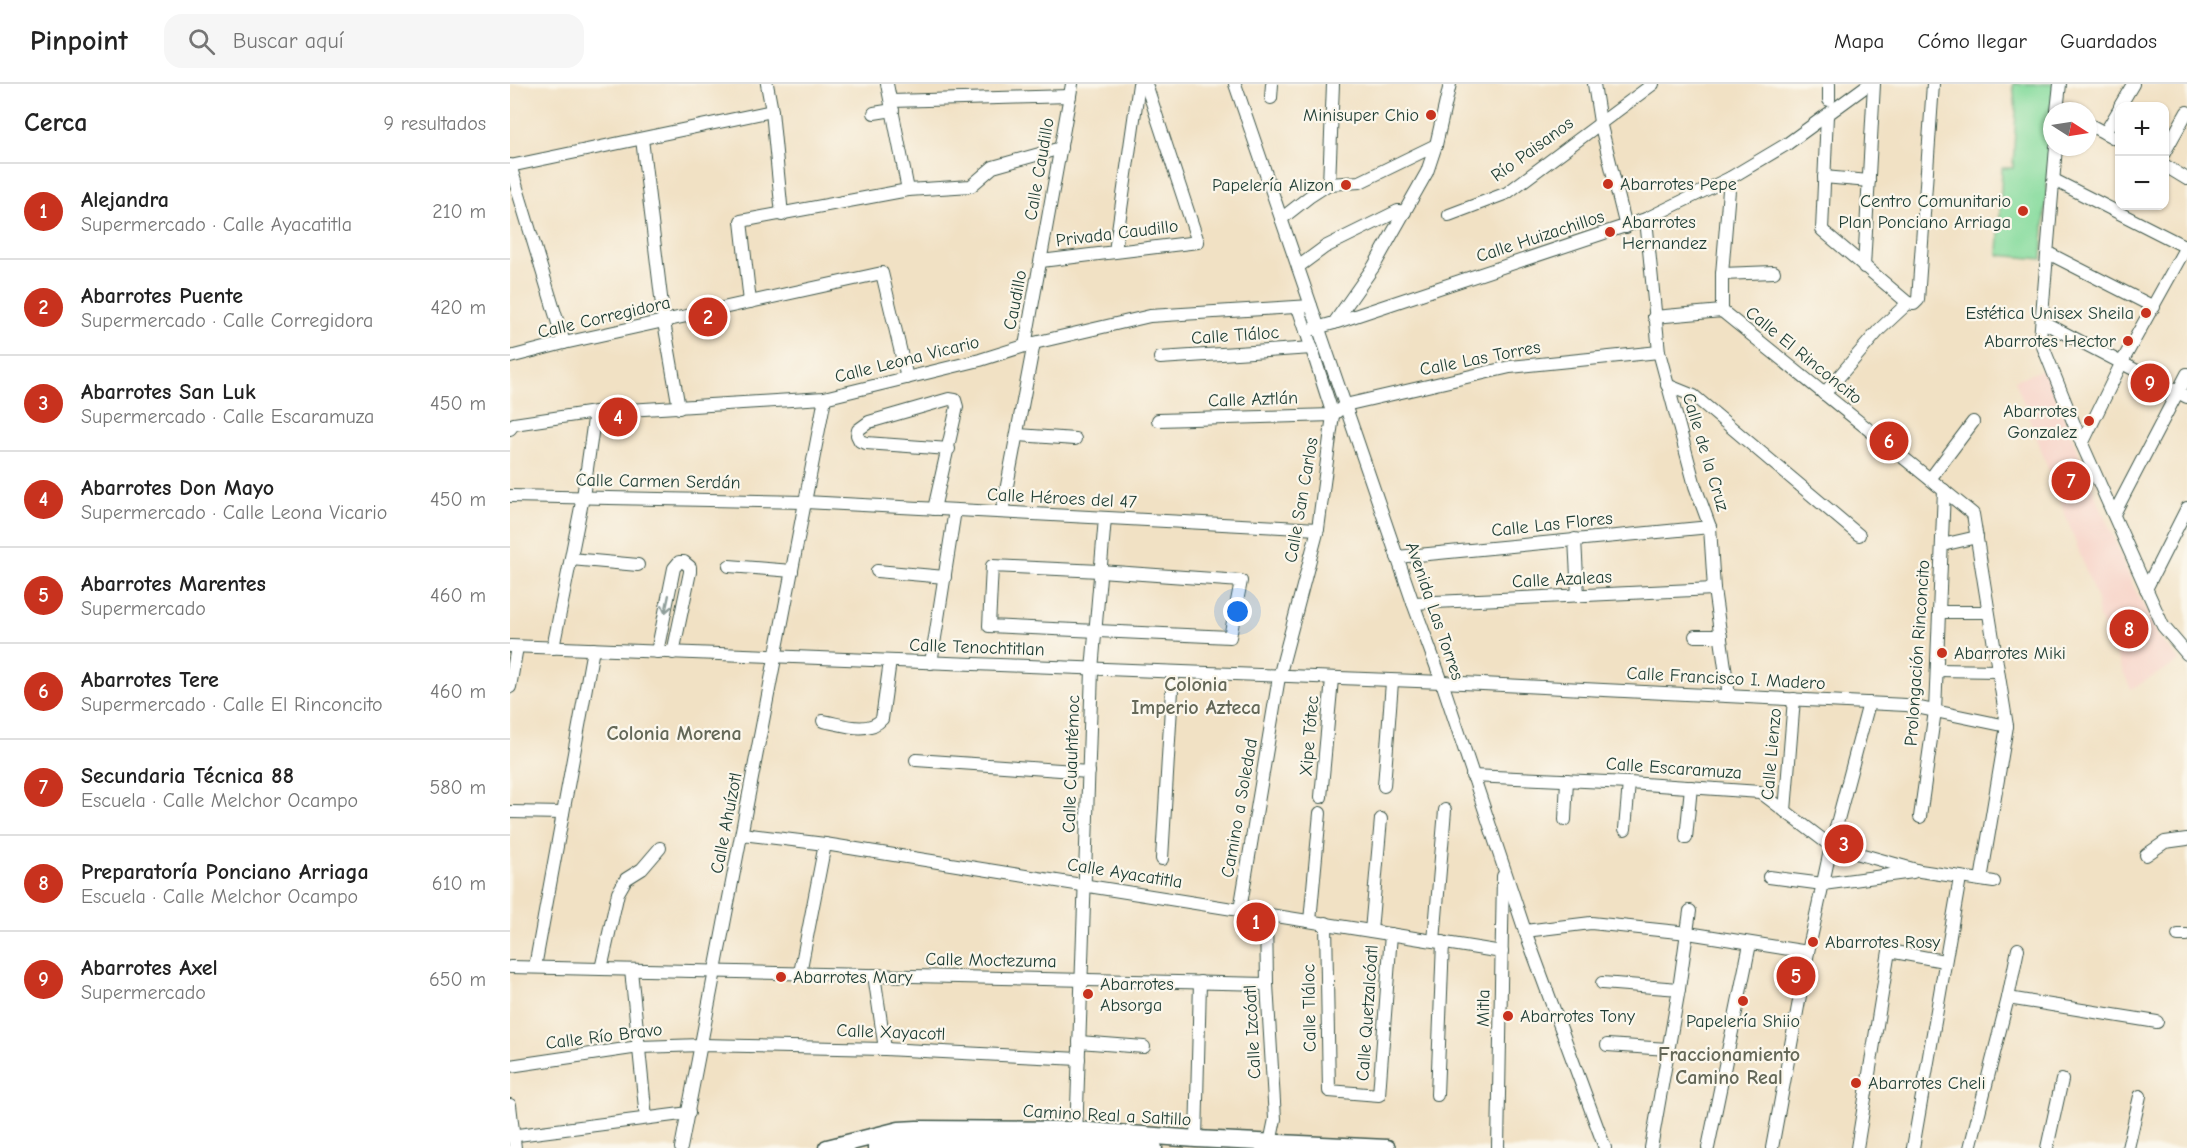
<!DOCTYPE html>
<html lang="es">
<head>
<meta charset="utf-8">
<style>
  :root { --surface:#fff; --page:#f6f6f6; --text:#222; --muted:#767676; --line:#e0e0e0; --accent:#c8321e }
  body { margin:0; font-family:"Comic Neue",sans-serif; background:var(--page); color:var(--text) }
  .controls { position:absolute; right:18px; top:18px; display:grid; overflow:hidden; border-radius:12px; box-shadow:0 2px 4px #0004 }
  .controls button { width:54px; height:54px; display:grid; place-items:center; padding:0; border:0; border-bottom:2px solid var(--line); background:var(--surface); color:var(--text); font:30px sans-serif }
  .compass { position:absolute; left:1533px; top:18px; width:54px; height:54px; border-radius:50%; background:var(--surface); box-shadow:0 2px 4px #0004; rotate:102deg }
  .you { position:absolute; left:728px; top:528px; width:21px; height:21px; margin:-15px; border:4px solid #fff; border-radius:50%; background:#1a73e8; box-shadow:0 0 0 9px #1a73e833 }
  .badge { display:grid; place-items:center; width:39px; height:39px; border-radius:50%; background:var(--accent); color:#fff; font-size:20px; font-weight:700 }
  .pin { position:absolute; translate:-50% -50%; border:3px solid #fff; box-shadow:0 2px 6px #0006 }
  .list { margin:0; padding:0; list-style:none }
  h2 { display:flex; justify-content:space-between; align-items:center; height:78px; margin:0; padding:0 24px; font-size:26px }
  h2 small { font-size:20px; font-weight:400; color:var(--muted) }
  .list li { display:grid; grid-template-columns:39px 1fr auto; gap:18px; align-items:center; box-sizing:border-box; height:96px; padding:0 24px; border-top:2px solid var(--line) }
  .list b { display:block; font-size:22px; white-space:nowrap }
  .list p { margin:0; font-size:20px; white-space:nowrap; color:var(--muted) }
  .list em { font-size:20px; font-style:normal; color:var(--muted) }
  .icon { flex:none; width:33px; height:33px; fill:none; stroke:currentColor; stroke-width:2; stroke-linecap:round; stroke-linejoin:round }
  .map { position:relative; flex:none; width:1677px; height:1064px; overflow:hidden }
  header { display:flex; align-items:center; gap:36px; box-sizing:border-box; height:84px; padding:0 30px; background:var(--surface); border-bottom:2px solid var(--line) }
  header strong { font-size:28px }
  nav { display:flex; gap:33px; margin-inline-start:auto; font-size:21px }
  .search { width:420px; height:54px; background:var(--page); display:flex; align-items:center; gap:15px; box-sizing:border-box; padding:0 21px; border-radius:18px; color:var(--muted); font-size:22px }
  main { display:flex }
  aside { flex:1; background:var(--surface) }
  .map>svg:first-child { display:block }
</style>
</head>
<body>
<header>
<strong>Pinpoint</strong>
<div class="search"><svg class="icon" aria-label="search" viewBox="0 0 24 24"><circle cx="10" cy="10" r="6"/><path d="M15 15l6 6"/></svg>Buscar aquí</div>
<nav><a>Mapa</a><a>Cómo llegar</a><a>Guardados</a></nav>
</header>
<main>
<aside>
<h2>Cerca<small>9 resultados</small></h2>
<ul class="list">
<li><span class="badge">1</span><div><b>Alejandra</b><p>Supermercado · Calle Ayacatitla</p></div><em>210 m</em></li>
<li><span class="badge">2</span><div><b>Abarrotes Puente</b><p>Supermercado · Calle Corregidora</p></div><em>420 m</em></li>
<li><span class="badge">3</span><div><b>Abarrotes San Luk</b><p>Supermercado · Calle Escaramuza</p></div><em>450 m</em></li>
<li><span class="badge">4</span><div><b>Abarrotes Don Mayo</b><p>Supermercado · Calle Leona Vicario</p></div><em>450 m</em></li>
<li><span class="badge">5</span><div><b>Abarrotes Marentes</b><p>Supermercado</p></div><em>460 m</em></li>
<li><span class="badge">6</span><div><b>Abarrotes Tere</b><p>Supermercado · Calle El Rinconcito</p></div><em>460 m</em></li>
<li><span class="badge">7</span><div><b>Secundaria Técnica 88</b><p>Escuela · Calle Melchor Ocampo</p></div><em>580 m</em></li>
<li><span class="badge">8</span><div><b>Preparatoría Ponciano Arriaga</b><p>Escuela · Calle Melchor Ocampo</p></div><em>610 m</em></li>
<li><span class="badge">9</span><div><b>Abarrotes Axel</b><p>Supermercado</p></div><em>650 m</em></li>
</ul>
</aside>
<div class="map">
<svg width="1677" height="1064" viewBox="0 0 1677 1064">
  <rect width="100%" height="100%" fill="#fbf7ec"/>
  <filter id="ink" filterUnits="userSpaceOnUse"><feTurbulence type="fractalNoise" baseFrequency=".0167" numOctaves="2"/><feDisplacementMap in="SourceGraphic" scale="12" xChannelSelector="R" yChannelSelector="G"/><feConvolveMatrix kernelMatrix="1 2 1 2 8 2 1 2 1" color-interpolation-filters="sRGB"/></filter>
  <filter id="wash" filterUnits="userSpaceOnUse"><feTurbulence type="fractalNoise" baseFrequency=".008" numOctaves="4" result="noise"/><feDisplacementMap in="SourceGraphic" scale="24" xChannelSelector="R" yChannelSelector="G"/><feGaussianBlur stdDeviation="1.35" result="paint"/><feColorMatrix in="noise" values="0 0 0 0 0 0 0 0 0 0 0 0 0 0 0 0 0 1.4 0 .05"/><feComposite in="paint" operator="in"/></filter>
  <g filter="url(#wash)">
    <rect width="100%" height="100%" fill="#f1e1c4"/>
    <!-- built -->
    <path fill="#f7d1c6" d="M1534,285L1622,499L1650,555L1670,577L1621,605L1589,534L1587,516L1505,296Z"/>
    <!-- green -->
    <path fill="#86db9d" stroke="#528c68" stroke-width="1.5" d="M1503,0H1544L1532,175L1488,171L1492,84H1503L1506,27Z"/>
  </g>
  <g filter="url(#ink)">
    <g fill="none" stroke-linecap="round" stroke-linejoin="round">
      <!-- street casing -->
      <g stroke="#3e564a" stroke-width="14">
        <g id="street">
          <path d="M257,0L262,27L272,131"/>
          <path d="M377,0L398,106"/>
          <path d="M725,0L903,519L932,598L1015,847L1095,1064"/>
          <path d="M1084,0L1090,38L1116,143"/>
          <path d="M761,14L762,0"/>
          <path d="M1319,16V0"/>
          <path d="M381,17L560,12"/>
          <path d="M1610,22L1623,0"/>
          <path d="M1547,27L1550,0"/>
          <path d="M364,29L383,26"/>
          <path d="M1317,31L1312,146L1398,219L1404,220L1408,216L1423,0"/>
          <path d="M1578,40L1610,57"/>
          <path d="M1595,49L1610,24"/>
          <path d="M132,55L154,238L169,324"/>
          <path d="M1546,63L1530,255L1572,360L1653,542L1677,570"/>
          <path d="M1654,69L1677,28"/>
          <path d="M0,81L54,259"/>
          <path d="M1654,81L1677,95"/>
          <path d="M0,82L262,27"/>
          <path d="M1314,93L1359,97"/>
          <path d="M1544,96L1676,163"/>
          <path d="M819,100L823,0"/>
          <path d="M939,131L997,109L1143,0"/>
          <path d="M771,135L799,113L819,100L850,98L926,61"/>
          <path d="M1136,135L1149,268L1185,402L1200,443L1204,505L1219,612"/>
          <path d="M605,167L629,0"/>
          <path d="M1538,169L1644,223"/>
          <path d="M531,177L688,158L636,0"/>
          <path d="M788,183L815,163L888,127L895,128"/>
          <path d="M1354,183L1364,0"/>
          <path d="M1212,190L1264,188"/>
          <path d="M240,218L231,137L398,106L461,102L483,83L551,64"/>
          <path d="M788,223L796,247"/>
          <path d="M1212,227V190L1220,94"/>
          <path d="M1144,233L1212,227L1463,430L1497,642L1471,796"/>
          <path d="M1533,238L1677,313"/>
          <path d="M824,239L1136,135L1220,94L1277,60L1359,0"/>
          <path d="M515,262L562,0"/>
          <path d="M0,273L54,259L372,189L397,294"/>
          <path d="M650,274L802,264"/>
          <path d="M1157,301L1184,312L1349,451"/>
          <path d="M1314,310L1369,246L1398,219"/>
          <path d="M648,336L823,331L835,321L1000,283L1149,268"/>
          <path d="M0,345L4,340L85,328L314,314L470,276L524,259L640,232L801,222"/>
          <path d="M508,351L565,355"/>
          <path d="M1572,360L1612,278L1677,161"/>
          <path d="M1420,395L1463,338"/>
          <path d="M0,412L295,418L808,445"/>
          <path d="M424,425L447,323L445,316L439,315L359,338L348,346L347,351L350,357L356,359L439,365"/>
          <path d="M492,428L524,259"/>
          <path d="M1604,430L1677,290"/>
          <path d="M1065,455L1068,512"/>
          <path d="M1432,461L1467,453"/>
          <path d="M887,473L1200,443"/>
          <path d="M61,475L128,481"/>
          <path d="M219,482L282,487"/>
          <path d="M482,482L590,487L731,497L720,553L479,542Z"/>
          <path d="M367,487L435,493"/>
          <path d="M1636,505L1677,424"/>
          <path d="M903,519L1204,505"/>
          <path d="M1429,528H1478"/>
          <path d="M1185,552H1211"/>
          <path d="M0,562L932,598L1396,621L1497,642"/>
          <path d="M43,564L73,413L85,328"/>
          <path d="M147,568L164,484L169,478H174L180,483V488L163,569"/>
          <path d="M421,579L445,426"/>
          <path d="M1427,586L1488,587"/>
          <path d="M0,603L7,563"/>
          <path d="M313,637C331,640 358,651 372,635L380,577"/>
          <path d="M406,676L579,688"/>
          <path d="M962,692L1119,699L1250,708L1321,762L1410,787L1484,798"/>
          <path d="M874,702L882,598"/>
          <path d="M811,713L822,595"/>
          <path d="M1275,727L1284,615"/>
          <path d="M0,728L53,729"/>
          <path d="M1410,733L1425,627L1434,406"/>
          <path d="M1055,736L1057,696"/>
          <path d="M1115,745L1119,699"/>
          <path d="M232,750L315,760L992,868"/>
          <path d="M1176,754L1181,703"/>
          <path d="M1636,771L1655,758L1677,755"/>
          <path d="M652,775L663,589"/>
          <path d="M1259,793L1313,800L1403,788"/>
          <path d="M730,826L769,593L808,445L823,331L796,247L824,239L864,182L917,88L926,61L940,0"/>
          <path d="M756,830L757,900L765,1035L759,1064"/>
          <path d="M800,837L810,729"/>
          <path d="M816,839L819,1007L869,1011L881,850"/>
          <path d="M861,847L871,735"/>
          <path d="M1015,847L1081,839L1178,849L1298,868"/>
          <path d="M1668,851H1677"/>
          <path d="M924,857L935,726"/>
          <path d="M0,883L757,900"/>
          <path d="M25,883L83,565"/>
          <path d="M91,885L108,809L116,795L132,785L150,764"/>
          <path d="M121,886L136,1034"/>
          <path d="M290,889L315,760"/>
          <path d="M364,891L375,965"/>
          <path d="M1092,899L1169,905"/>
          <path d="M1498,914L1647,938"/>
          <path d="M569,958L634,963"/>
          <path d="M1097,961L1158,965"/>
          <path d="M0,982L129,963L192,961L375,965L569,975"/>
          <path d="M927,1011L933,858"/>
          <path d="M0,1021L5,1064"/>
          <path d="M0,1052L179,1029"/>
          <path d="M566,1053L582,586L595,434"/>
          <path d="M686,1055L690,898"/>
          <path d="M171,1064L315,314"/>
          <path d="M988,1064L993,792"/>
          <path d="M1141,1064L1169,905L1180,827"/>
          <path d="M1198,1064L1240,860"/>
          <path d="M1262,1064L1298,868L1321,762L1359,619"/>
          <path d="M1347,1064L1379,867L1434,877"/>
          <path d="M1403,1064L1450,794"/>
          <path d="M1460,1064L1498,914L1508,865"/>
          <path d="M1537,1064L1552,996"/>
          <path d="M1618,1064L1630,1012"/>
        </g>
      </g>
      <!-- secondary casing -->
      <g stroke="#3e564a" stroke-width="19">
        <g id="secondary">
          <path d="M317,1064L389,1046L407,1045L566,1046L686,1055L877,1064"/>
          <path d="M366,1064L404,1057L566,1060L644,1064"/>
        </g>
      </g>
      <!-- street -->
      <use href="#street" stroke="#fff" stroke-width="12"/>
      <!-- secondary -->
      <use href="#secondary" stroke="#fff" stroke-width="16"/>
    </g>
    <!-- one-way arrows -->
    <defs><path id="oneway-shaft" d="M-6 0H5M1.5-3L5.5 0L1.5 3" fill="none" stroke-width="1.6" stroke-linecap="round" stroke-linejoin="round" transform="scale(1.5)"/></defs>
    <use stroke="#8f9e9a" href="#oneway-shaft" transform="translate(157 520) rotate(102)"/>
  </g>
  <!-- markers -->
  <g fill="#c8321e" stroke="#fbf7ec" stroke-width="2">
    <circle cx="921" cy="31" r="6"/>
    <circle cx="1098" cy="100" r="6"/>
    <circle cx="836" cy="101" r="6"/>
    <circle cx="1513" cy="127" r="6"/>
    <circle cx="1100" cy="148" r="6"/>
    <circle cx="1636" cy="229" r="6"/>
    <circle cx="1618" cy="257" r="6"/>
    <circle cx="1579" cy="337" r="6"/>
    <circle cx="1432" cy="569" r="6"/>
    <circle cx="1303" cy="858" r="6"/>
    <circle cx="271" cy="893" r="6"/>
    <circle cx="578" cy="910" r="6"/>
    <circle cx="1233" cy="917" r="6"/>
    <circle cx="998" cy="932" r="6"/>
    <circle cx="1346" cy="999" r="6"/>
  </g>
  <g text-anchor="middle" stroke-width="4.5" stroke-linejoin="round" paint-order="stroke">
    <!-- poi labels -->
    <g font-size="18" fill="#1f3d34" stroke="#fbf7ec" text-anchor="start">
      <text x="909" y="37" text-anchor="end">Minisuper Chio</text>
      <text x="1110" y="106">Abarrotes Pepe</text>
      <text x="824" y="107" text-anchor="end">Papelería Alizon</text>
      <text x="1501" y="123" text-anchor="end">Centro Comunitario<tspan x="1501" dy="21">Plan Ponciano Arriaga</tspan></text>
      <text x="1112" y="144">Abarrotes<tspan x="1112" dy="21">Hernandez</tspan></text>
      <text x="1624" y="235" text-anchor="end">Estética Unisex Sheila</text>
      <text x="1606" y="263" text-anchor="end">Abarrotes Hector</text>
      <text x="1567" y="333" text-anchor="end">Abarrotes<tspan x="1567" dy="21">Gonzalez</tspan></text>
      <text x="1444" y="575">Abarrotes Miki</text>
      <text x="1315" y="864">Abarrotes Rosy</text>
      <text x="283" y="899">Abarrotes Mary</text>
      <text x="590" y="906">Abarrotes<tspan x="590" dy="21">Absorga</tspan></text>
      <text x="1010" y="938">Abarrotes Tony</text>
      <text x="1233" y="943" text-anchor="middle">Papelería Shiio</text>
      <text x="1358" y="1005">Abarrotes Cheli</text>
    </g>
    <!-- street labels -->
    <g font-size="18" fill="#1f3d34" stroke="#fbf7ec">
      <text transform="translate(1022 65) rotate(-36)" y="6">Río Paisanos</text>
      <text transform="translate(529 85) rotate(-80)" y="6">Calle Caudillo</text>
      <text transform="translate(607 149) rotate(-7)" y="6">Privada Caudillo</text>
      <text transform="translate(1030 152) rotate(-18)" y="6">Calle Huizachillos</text>
      <text transform="translate(505 216) rotate(-79)" y="6">Caudillo</text>
      <text transform="translate(94 233) rotate(-13)" y="6">Calle Corregidora</text>
      <text transform="translate(725 251) rotate(-4)" y="6">Calle Tláloc</text>
      <text transform="translate(1294 271) rotate(39)" y="6">Calle El Rinconcito</text>
      <text transform="translate(970 274) rotate(-11)" y="6">Calle Las Torres</text>
      <text transform="translate(397 275) rotate(-14)" y="6">Calle Leona Vicario</text>
      <text transform="translate(743 315) rotate(-2)" y="6">Calle Aztlán</text>
      <text transform="translate(1196 368) rotate(73)" y="6">Calle de la Cruz</text>
      <text transform="translate(148 397) rotate(1)" y="6">Calle Carmen Serdán</text>
      <text transform="translate(552 414) rotate(3)" y="6">Calle Héroes del 47</text>
      <text transform="translate(791 416) rotate(-80)" y="6">Calle San Carlos</text>
      <text transform="translate(1042 440) rotate(-6)" y="6">Calle Las Flores</text>
      <text transform="translate(1052 495) rotate(-3)" y="6">Calle Azaleas</text>
      <text transform="translate(925 527) rotate(71)" y="6">Avenida Las Torres</text>
      <text transform="translate(467 563) rotate(2)" y="6">Calle Tenochtitlan</text>
      <text transform="translate(1407 569) rotate(-86)" y="6">Prolongación Rinconcito</text>
      <text transform="translate(1216 594) rotate(3)" y="6">Calle Francisco I. Madero</text>
      <text transform="translate(799 652) rotate(-85)" y="6">Xipe Tótec</text>
      <text transform="translate(1261 670) rotate(-85)" y="6">Calle Lienzo</text>
      <text transform="translate(561 680) rotate(-88)" y="6">Calle Cuauhtémoc</text>
      <text transform="translate(1164 684) rotate(4)" y="6">Calle Escaramuza</text>
      <text transform="translate(729 724) rotate(-80)" y="6">Camino a Soledad</text>
      <text transform="translate(216 739) rotate(-79)" y="6">Calle Ahuízotl</text>
      <text transform="translate(615 789) rotate(9)" y="6">Calle Ayacatitla</text>
      <text transform="translate(481 876) rotate(1)" y="6">Calle Moctezuma</text>
      <text transform="translate(799 924) rotate(-91)" y="6">Calle Tláloc</text>
      <text transform="translate(973 924) rotate(-89)" y="6">Mitla</text>
      <text transform="translate(857 929) rotate(-86)" y="6">Calle Quetzalcóatl</text>
      <text transform="translate(381 948) rotate(2)" y="6">Calle Xayacotl</text>
      <text transform="translate(742 948) rotate(-93)" y="6">Calle Izcóatl</text>
      <text transform="translate(94 952) rotate(-7)" y="6">Calle Río Bravo</text>
      <text transform="translate(597 1031) rotate(3)" y="6">Camino Real a Saltillo</text>
    </g>
    <!-- neighbourhood labels -->
    <g font-size="20" font-weight="bold" fill="#646858" stroke="#fbf7ec">
      <text x="686" y="607">Colonia<tspan x="686" dy="23">Imperio Azteca</tspan></text>
      <text x="164" y="656">Colonia Morena</text>
      <text x="1219" y="977">Fraccionamiento<tspan x="1219" dy="23">Camino Real</tspan></text>
    </g>
  </g>
</svg>
<div class="controls">
<button>+</button>
<button>−</button>
</div>
<svg class="compass" viewBox="-18 -18 36 36"><path d="M0-13l5 13h-10z" fill="#e53935"/><path d="M0 13l5-13h-10z" fill="#767676"/></svg>
<div class="you"></div>
<div class="pin badge" style="left:746px;top:838px">1</div>
<div class="pin badge" style="left:198px;top:233px">2</div>
<div class="pin badge" style="left:1334px;top:760px">3</div>
<div class="pin badge" style="left:108px;top:333px">4</div>
<div class="pin badge" style="left:1286px;top:892px">5</div>
<div class="pin badge" style="left:1379px;top:357px">6</div>
<div class="pin badge" style="left:1561px;top:397px">7</div>
<div class="pin badge" style="left:1619px;top:545px">8</div>
<div class="pin badge" style="left:1640px;top:299px">9</div>
</div>
</main>
</body>
</html>
